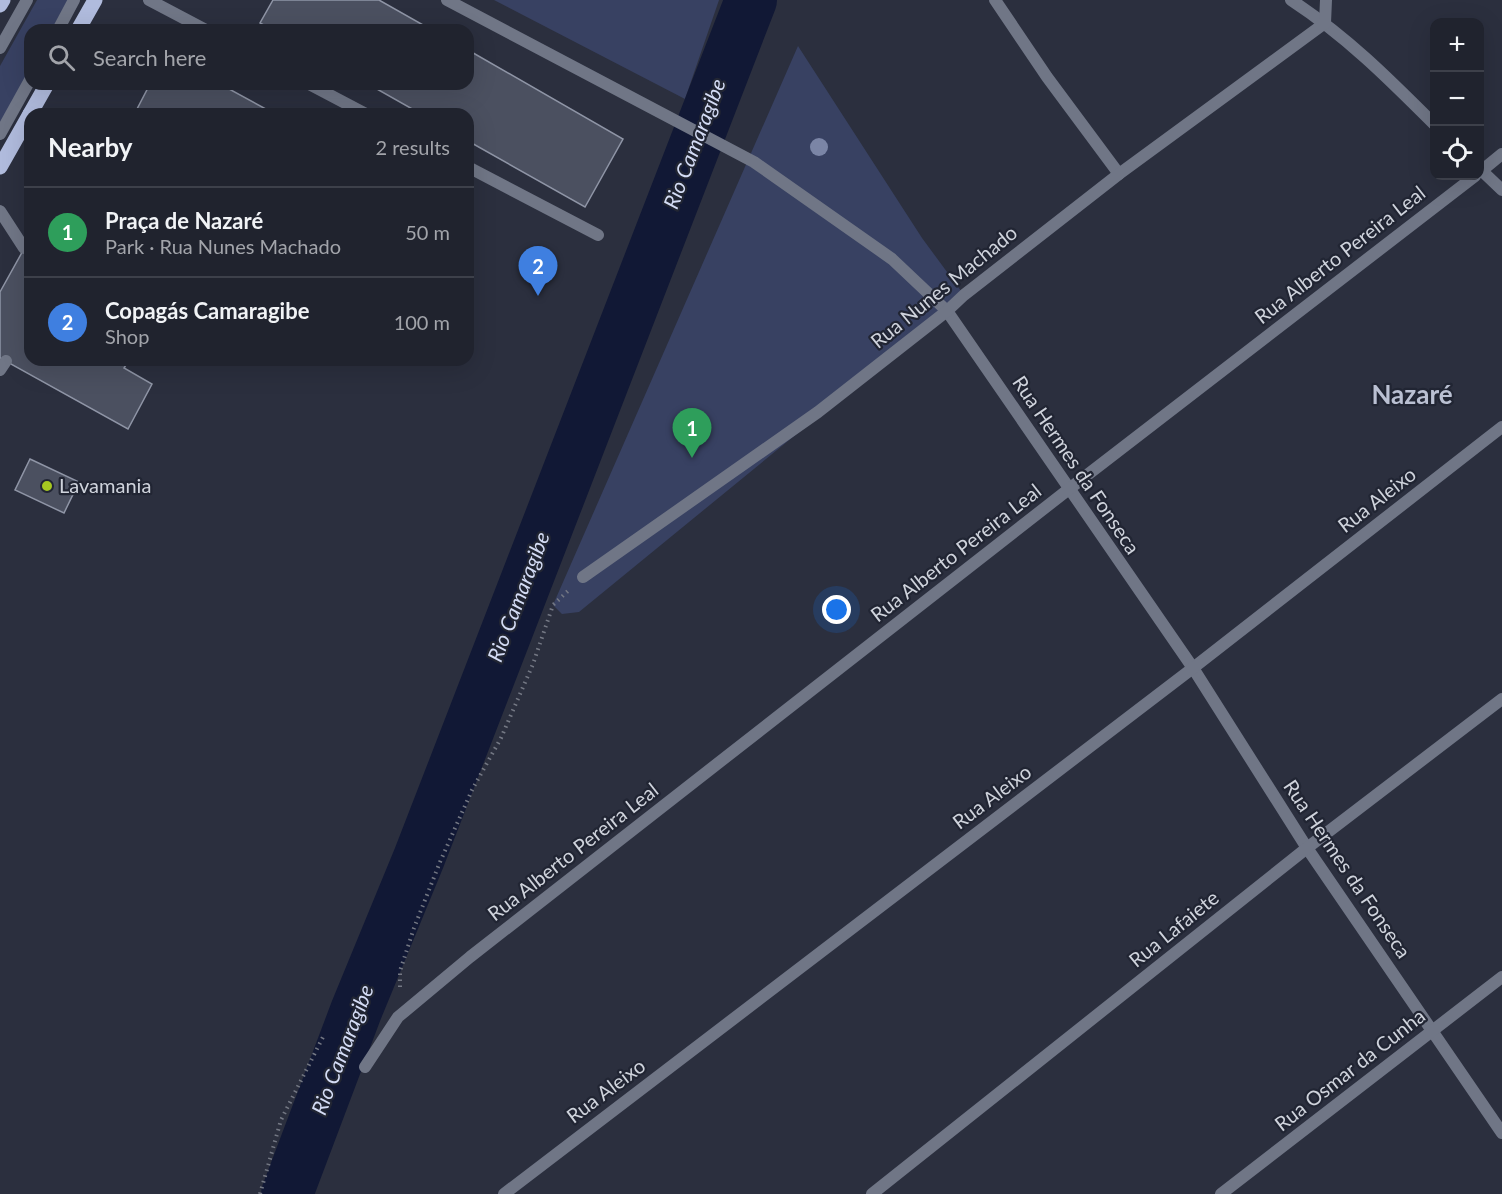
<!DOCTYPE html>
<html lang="en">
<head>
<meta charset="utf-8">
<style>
  :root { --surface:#20232e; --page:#282b36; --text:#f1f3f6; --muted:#a2a4aa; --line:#3d404a; --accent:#8c9099 }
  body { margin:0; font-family:Lato,sans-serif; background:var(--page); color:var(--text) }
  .controls { position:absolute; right:18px; top:18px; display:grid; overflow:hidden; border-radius:12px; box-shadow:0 6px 24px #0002 }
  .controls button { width:54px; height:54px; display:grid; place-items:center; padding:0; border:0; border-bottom:2px solid var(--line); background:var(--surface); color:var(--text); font:30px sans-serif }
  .you { position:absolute; left:837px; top:610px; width:21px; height:21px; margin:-15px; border:4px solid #fff; border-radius:50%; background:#1a73e8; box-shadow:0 0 0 9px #1a73e833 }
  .badge { display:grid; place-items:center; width:39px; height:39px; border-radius:50%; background:var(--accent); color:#fff; font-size:20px; font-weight:700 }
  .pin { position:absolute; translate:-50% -50px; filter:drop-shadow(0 2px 3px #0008) }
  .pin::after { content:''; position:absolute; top:32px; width:21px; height:18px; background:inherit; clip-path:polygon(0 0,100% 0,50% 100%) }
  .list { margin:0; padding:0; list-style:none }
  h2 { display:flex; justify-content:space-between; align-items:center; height:78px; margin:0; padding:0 24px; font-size:26px }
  h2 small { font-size:20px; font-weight:400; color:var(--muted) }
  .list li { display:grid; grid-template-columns:39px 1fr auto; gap:18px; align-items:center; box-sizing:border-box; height:90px; padding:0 24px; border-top:2px solid var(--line) }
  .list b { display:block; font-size:22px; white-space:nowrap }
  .list p { margin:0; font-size:20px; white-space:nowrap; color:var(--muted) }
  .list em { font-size:20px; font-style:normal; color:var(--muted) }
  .icon { flex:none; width:33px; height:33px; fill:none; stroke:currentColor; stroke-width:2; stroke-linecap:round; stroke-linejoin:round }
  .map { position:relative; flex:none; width:1502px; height:1194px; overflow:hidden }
  .search { position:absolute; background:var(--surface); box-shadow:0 6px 24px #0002; left:24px; top:24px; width:450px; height:66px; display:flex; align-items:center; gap:15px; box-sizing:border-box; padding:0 21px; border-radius:18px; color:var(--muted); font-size:22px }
  .panel { position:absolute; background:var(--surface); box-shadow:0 6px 24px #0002; left:24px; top:108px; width:450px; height:258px; border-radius:18px }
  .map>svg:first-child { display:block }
</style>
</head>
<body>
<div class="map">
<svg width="1502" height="1194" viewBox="0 0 1502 1194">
  <rect width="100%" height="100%" fill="#2b2f3e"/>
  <!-- green -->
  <g fill="#384162">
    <path d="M37,0H68L52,30H30V69L0,123V66Z"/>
    <path d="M494,0H719L685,99Z"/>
    <path d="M798,46L922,238L964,295L947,311L579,612L562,614L553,605Z"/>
  </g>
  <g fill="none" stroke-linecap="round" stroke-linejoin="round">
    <!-- river -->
    <path stroke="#111835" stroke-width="52" d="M287,1194L356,1011L419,858L751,0"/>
  </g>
  <!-- building -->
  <g fill="#4b5060" stroke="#8f95a6" stroke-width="1.5">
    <path d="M273,0H379L432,30H273L260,23Z"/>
    <path d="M468,50L623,139L585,207L468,141V114H421L368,84H468Z"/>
    <path d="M150,84H220L275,114H142L136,111Z"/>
    <path d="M30,238V360H129L124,368L152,384L128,429L0,358V292Z"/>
    <path d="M30,459L79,482L64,513L15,490Z"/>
  </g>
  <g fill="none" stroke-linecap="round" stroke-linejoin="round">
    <!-- path -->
    <g stroke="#747884" stroke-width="4" stroke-dasharray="1.5 4.5" stroke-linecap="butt">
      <path d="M400,987V971L414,928L440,862L472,790L501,738L533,664L553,605L569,590"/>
      <path d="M260,1194L281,1120L323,1037"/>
    </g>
    <!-- service -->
    <g stroke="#707686" stroke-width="12">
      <path d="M149,0L206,30"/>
      <path d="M58,30L74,0"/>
      <path d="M0,48L27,0"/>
      <path d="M309,84L366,114"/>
      <path d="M0,134L30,80"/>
      <path d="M468,167L598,235"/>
      <path d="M0,211L24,248"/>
      <path d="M0,370L6,361"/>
    </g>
    <!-- minor -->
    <g stroke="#707686" stroke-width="12">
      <path d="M447,0L754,162L892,259L947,311L1193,668L1307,848L1502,1133"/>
      <path d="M995,0L1047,77L1119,174"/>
      <path d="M1291,0C1346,36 1388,78 1434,124"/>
      <path d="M1480,169L1502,190"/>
      <path d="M1480,172L1502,154"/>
      <path d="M583,577L818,412L947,311L964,295L1119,174L1325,23L1326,0"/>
      <path d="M365,1067L398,1017L470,957L1069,489L1475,176"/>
      <path d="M504,1194L1193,668L1502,427"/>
      <path d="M872,1194L1307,848L1502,699"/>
      <path d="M1221,1194L1502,977"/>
    </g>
    <!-- primary -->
    <g stroke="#b0bbdd" stroke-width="15">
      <path d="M0,5L3,0"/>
      <path d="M78,30L95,0"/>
      <path d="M30,114L47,84"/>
      <path d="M0,167L30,114"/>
    </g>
  </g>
  <!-- trees -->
  <circle fill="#7b85a6" cx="819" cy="147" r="9"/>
  <!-- markers -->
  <circle fill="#a6c821" stroke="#212533" stroke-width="2" cx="47" cy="486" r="6"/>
  <g text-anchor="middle" stroke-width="4.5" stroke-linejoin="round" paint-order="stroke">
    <!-- street labels -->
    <g font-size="20" fill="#cfd3dc" stroke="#212533">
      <text transform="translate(1340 255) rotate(-38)" y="7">Rua Alberto Pereira Leal</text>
      <text transform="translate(944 287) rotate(-39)" y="7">Rua Nunes Machado</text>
      <text transform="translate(1076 465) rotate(56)" y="7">Rua Hermes da Fonseca</text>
      <text transform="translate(1377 500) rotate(-38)" y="7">Rua Aleixo</text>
      <text transform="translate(956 553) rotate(-38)" y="7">Rua Alberto Pereira Leal</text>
      <text transform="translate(992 797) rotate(-37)" y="7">Rua Aleixo</text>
      <text transform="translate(573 852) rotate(-38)" y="7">Rua Alberto Pereira Leal</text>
      <text transform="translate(1347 869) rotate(56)" y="7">Rua Hermes da Fonseca</text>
      <text transform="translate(1174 929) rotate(-39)" y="7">Rua Lafaiete</text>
      <text transform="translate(1350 1070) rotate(-38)" y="7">Rua Osmar da Cunha</text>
      <text transform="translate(606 1091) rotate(-37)" y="7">Rua Aleixo</text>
    </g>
    <!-- poi labels -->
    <g font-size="20" fill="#cfd3dc" stroke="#212533" text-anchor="start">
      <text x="59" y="493">Lavamania</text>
    </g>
    <!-- water labels -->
    <g font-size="21" font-style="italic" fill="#d4dcf5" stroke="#212533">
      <text transform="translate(695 144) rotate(-69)" y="7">Rio Camaragibe</text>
      <text transform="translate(519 597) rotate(-69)" y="7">Rio Camaragibe</text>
      <text transform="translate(343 1050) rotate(-69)" y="7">Rio Camaragibe</text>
    </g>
    <!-- district labels -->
    <g font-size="26" font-weight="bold" fill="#bac0d2" stroke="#212533">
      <text x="1412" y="404">Nazaré</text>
    </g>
  </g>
</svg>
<div class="controls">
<button>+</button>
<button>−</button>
<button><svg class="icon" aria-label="locate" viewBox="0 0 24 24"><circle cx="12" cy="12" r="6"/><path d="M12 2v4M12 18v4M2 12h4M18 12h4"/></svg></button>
</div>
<div class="you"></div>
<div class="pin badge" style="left:692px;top:458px;background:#2e9e5b">1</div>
<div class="pin badge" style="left:538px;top:296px;background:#3f7fe0">2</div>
<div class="search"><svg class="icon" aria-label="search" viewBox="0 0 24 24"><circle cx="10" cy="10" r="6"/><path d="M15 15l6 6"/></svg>Search here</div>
<section class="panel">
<h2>Nearby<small>2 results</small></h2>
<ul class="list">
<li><span class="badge" style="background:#2e9e5b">1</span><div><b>Praça de Nazaré</b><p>Park · Rua Nunes Machado</p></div><em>50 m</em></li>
<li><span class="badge" style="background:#3f7fe0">2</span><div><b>Copagás Camaragibe</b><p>Shop</p></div><em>100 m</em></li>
</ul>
</section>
</div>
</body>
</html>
